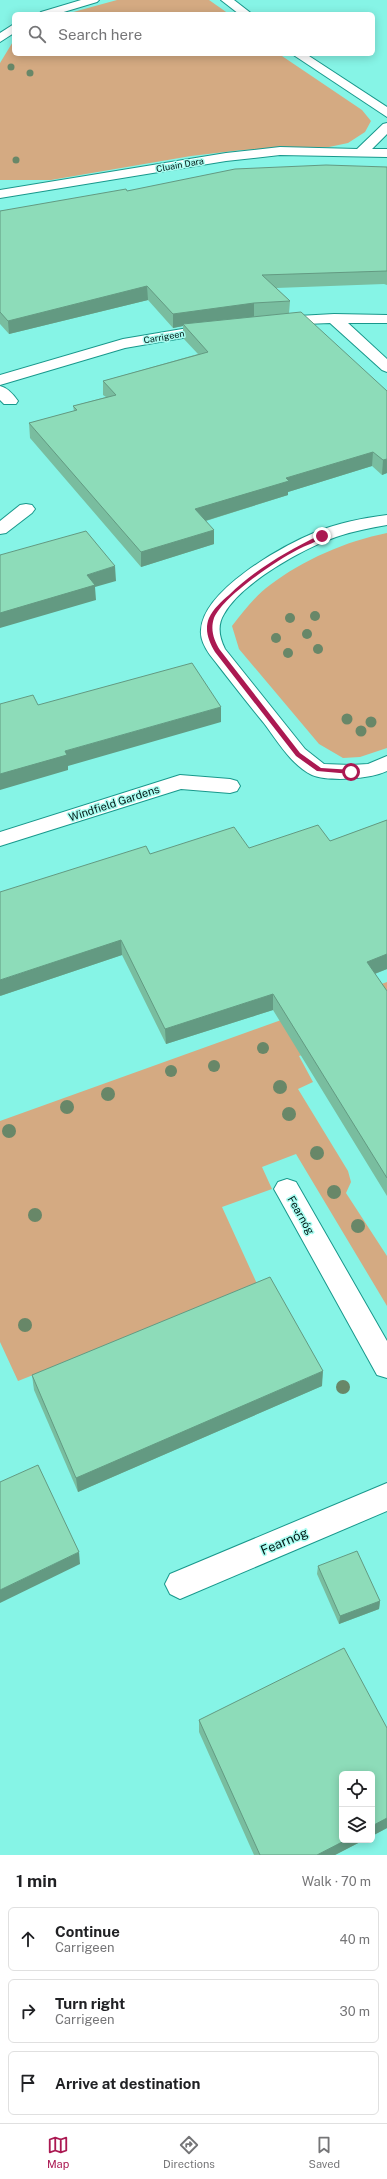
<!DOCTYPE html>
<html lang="en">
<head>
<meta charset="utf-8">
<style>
  :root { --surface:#fff; --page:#f2f2f2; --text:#202124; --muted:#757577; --line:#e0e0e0; --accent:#ab1952 }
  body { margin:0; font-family:"Public Sans",sans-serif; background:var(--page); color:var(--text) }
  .controls { position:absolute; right:12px; bottom:12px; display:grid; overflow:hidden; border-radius:6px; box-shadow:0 2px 10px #0003 }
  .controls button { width:36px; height:36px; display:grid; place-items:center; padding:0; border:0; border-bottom:1px solid var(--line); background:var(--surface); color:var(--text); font:20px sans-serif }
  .stop { position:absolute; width:12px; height:12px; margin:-9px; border:3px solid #ab1952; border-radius:50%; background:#fff }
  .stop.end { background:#ab1952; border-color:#fff; box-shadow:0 1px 4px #0008 }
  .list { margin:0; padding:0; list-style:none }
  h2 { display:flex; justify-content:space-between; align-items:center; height:52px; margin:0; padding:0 16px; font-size:17px }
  h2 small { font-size:13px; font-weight:400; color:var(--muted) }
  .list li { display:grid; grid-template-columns:26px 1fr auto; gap:12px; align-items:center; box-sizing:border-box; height:64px; margin:0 8px 8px; padding:0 8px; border:1px solid var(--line); border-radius:6px }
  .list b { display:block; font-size:15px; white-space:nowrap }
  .list p { margin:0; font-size:13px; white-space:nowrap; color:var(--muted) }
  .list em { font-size:13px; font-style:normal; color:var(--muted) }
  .icon { flex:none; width:22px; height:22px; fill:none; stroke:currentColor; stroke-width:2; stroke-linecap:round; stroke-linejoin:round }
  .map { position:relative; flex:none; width:387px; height:1855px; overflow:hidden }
  .search { position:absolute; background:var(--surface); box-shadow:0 2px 10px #0003; left:12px; right:12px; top:12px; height:44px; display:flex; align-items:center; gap:10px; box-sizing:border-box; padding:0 14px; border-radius:6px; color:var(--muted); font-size:15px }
  .sheet { height:268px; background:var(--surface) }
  nav { display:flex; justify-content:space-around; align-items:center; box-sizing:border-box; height:56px; border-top:1px solid var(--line); background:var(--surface); font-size:11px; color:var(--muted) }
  nav a { display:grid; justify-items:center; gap:2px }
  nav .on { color:var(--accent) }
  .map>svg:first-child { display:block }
</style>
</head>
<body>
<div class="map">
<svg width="387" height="1855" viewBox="0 0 387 1855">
  <rect width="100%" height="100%" fill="#86f4e6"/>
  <!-- green -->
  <g fill="#d4aa82">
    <path d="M117,0H209L229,14H66Z"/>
    <path d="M14,40V54H279L362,110L371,121L365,132L348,143L329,147L242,150L191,156L51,180H0V63Z"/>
    <path d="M387,533V748L360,757L343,758L319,744L239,649L232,626C243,612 255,596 270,585C303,560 346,541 387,533Z"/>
    <path d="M387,982V1026L299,1056L313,1082L298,1089L348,1171L351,1182L346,1193L387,1256V1306L296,1154L262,1167L272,1189L222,1207L258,1286L18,1381L0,1342V1121Z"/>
  </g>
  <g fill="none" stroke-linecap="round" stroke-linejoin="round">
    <!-- minor casing -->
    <g stroke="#18988c" stroke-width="2">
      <g id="minor">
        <path d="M81,0H99L97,2L57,14H39L41,12Z"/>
        <path d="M221,0H234L252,14H239Z"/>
        <path d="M14,24V33L0,42V33Z"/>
        <path d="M292,54H306L387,107V117Z"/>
        <path d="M387,123V134L372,149H387V157L280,155L226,161L0,198V190L226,153L280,147L357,149L383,124Z"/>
        <path d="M334,314L387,315V323H348L387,359V372L382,370L330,323L280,325L275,324L273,321L275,318L280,317Z"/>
        <path d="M212,324L217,326L220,329L217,332L125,348L0,385V375L123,339Z"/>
        <path d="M0,386C8,388 13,394 18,401L16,404H4L0,400Z"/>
        <path d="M26,504L32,505L35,509L32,513L6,533L0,534V521L20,505Z"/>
        <path d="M387,515V525C370,528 353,531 336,537C304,548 241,583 224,614C217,625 219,637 225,649L305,749L324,764L351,765L368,764L387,756V771C371,779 329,782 312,775C291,765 277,740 263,722C245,700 228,678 210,655C205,648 200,639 201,630C203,590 282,546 316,532C338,523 363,518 387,515Z"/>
        <path d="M180,775L230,779L237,781L240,786L237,791L230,793L181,789L0,846V832Z"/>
        <path d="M287,1179L296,1182L387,1341V1378L377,1375L278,1196L274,1189L278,1182Z"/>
        <path d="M387,1483V1511L180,1599L170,1594L165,1584L170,1574Z"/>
      </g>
    </g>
    <!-- minor -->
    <use href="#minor" fill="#fff" fill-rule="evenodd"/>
  </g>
  <!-- trees -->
  <g fill="#688768">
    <circle cx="11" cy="67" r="3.5"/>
    <circle cx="30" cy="73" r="3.5"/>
    <circle cx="16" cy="160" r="3.5"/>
    <circle cx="315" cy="616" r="5"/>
    <circle cx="290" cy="618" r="5"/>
    <circle cx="307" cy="634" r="5"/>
    <circle cx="276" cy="638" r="5"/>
    <circle cx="318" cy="649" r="5"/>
    <circle cx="288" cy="653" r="5"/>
    <circle cx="347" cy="719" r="5.5"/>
    <circle cx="371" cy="722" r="5.5"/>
    <circle cx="361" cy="731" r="5.5"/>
    <circle cx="263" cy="1048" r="6"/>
    <circle cx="214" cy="1066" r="6"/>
    <circle cx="171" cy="1071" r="6"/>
    <circle cx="280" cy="1087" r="7"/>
    <circle cx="108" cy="1094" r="7"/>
    <circle cx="67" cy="1107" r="7"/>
    <circle cx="289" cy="1114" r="7"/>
    <circle cx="9" cy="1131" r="7"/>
    <circle cx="317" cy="1153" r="7"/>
    <circle cx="334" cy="1192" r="7"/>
    <circle cx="35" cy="1215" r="7"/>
    <circle cx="358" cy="1226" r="7"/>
    <circle cx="25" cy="1325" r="7"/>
    <circle cx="343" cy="1387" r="7"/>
  </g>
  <!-- wall -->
  <g fill="#79bd9f">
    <path d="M387,167V285L384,284L276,288L290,301L289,313L387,391V473L382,475L372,466L288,492V495L206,521L214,544L141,567L30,438L29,423L74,411L73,406L106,397L103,395V381L198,354L183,338V326L173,328L148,300L9,334L0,324V211L127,191Z"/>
    <path d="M387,820V969L375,974L387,991V1196L273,1010L166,1044L122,955L0,996L150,854L249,848L330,841Z"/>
    <path d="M32,1375L322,1386L78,1492L34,1390Z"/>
    <path d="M318,1566L380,1601L379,1609L339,1624L317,1574Z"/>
    <path d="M199,1720L387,1728V1828L372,1836V1774L342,1840H364L335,1855H254L199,1732Z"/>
  </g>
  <!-- shaded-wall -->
  <g fill="#639a82">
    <path d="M147,286L148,300L9,334L8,321Z"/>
    <path d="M254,303V317L183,324V326L173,328V314Z"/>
    <path d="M373,452L372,466L288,492V495L195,524V509L286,478Z"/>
    <path d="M387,459V473L382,475L383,460Z"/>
    <path d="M214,530V544L141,567V552Z"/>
    <path d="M115,566L116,581L95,587L96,600L0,628V613L87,575Z"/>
    <path d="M221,707V722L68,766V770L0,790V774L65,751Z"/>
    <path d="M121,940L122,955L0,996V980Z"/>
    <path d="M387,954V969L366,977L367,962Z"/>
    <path d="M273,994V1010L166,1044L165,1029Z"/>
    <path d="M323,1371L322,1386L78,1492L76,1478Z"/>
    <path d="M79,1552L80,1564L0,1603V1590Z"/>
    <path d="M380,1601L379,1609L339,1624L340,1616Z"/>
    <path d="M387,1818V1828L372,1836V1826Z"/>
    <path d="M346,1840H364L335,1855H317Z"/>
  </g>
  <!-- building -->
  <g fill="#8ddcb9" stroke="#639a82">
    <path d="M326,165L387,167V271L262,275L290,301L254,303L173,314L147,286L8,321L0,312V211L126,189L127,191L235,169Z"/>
    <path d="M301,312L387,391V459L383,460L373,452L286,478L289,481L195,509L214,530L141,552L29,423L77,410L73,406L116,395L103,381L208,352L183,324Z"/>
    <path d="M86,531L115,566L87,575L95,585L0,613V555Z"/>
    <path d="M192,663L221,707L65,751L67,755L0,774V704L33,695L38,705Z"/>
    <path d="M387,820V954L367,962L387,991V1178L273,994L165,1029L121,940L0,980V892L146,846L150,854L234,827L249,848L318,825L330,841Z"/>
    <path d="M270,1277L323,1371L76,1478L32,1375Z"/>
    <path d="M38,1465L79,1552L0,1590V1482Z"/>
    <path d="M357,1551L380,1601L340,1616L318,1566Z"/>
    <path d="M344,1648L387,1728V1818L372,1826V1774H342V1840H346L317,1855H260L199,1720Z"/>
  </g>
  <!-- route -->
  <path fill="#ab1952" d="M320,535L325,536C317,542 306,545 297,550C276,561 223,596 214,618C210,630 214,640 220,650L300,753L321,768L353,770L351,774L317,771L296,756L215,652C209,642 204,630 209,618C213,609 222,601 229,595C256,569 287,551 320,535Z"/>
  <g text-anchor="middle" stroke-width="3" stroke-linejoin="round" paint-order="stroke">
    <!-- far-street labels -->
    <g font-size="9" fill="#011815" stroke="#a9fdf1">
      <text transform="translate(180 165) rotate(-10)" y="3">Cluain Dara</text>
      <text transform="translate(164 337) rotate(-10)" y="3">Carrigeen</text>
    </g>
    <!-- street labels -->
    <g font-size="11" fill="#011815" stroke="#a9fdf1">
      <text transform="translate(114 803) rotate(-18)" y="4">Windfield Gardens</text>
      <text transform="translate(301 1215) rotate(60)" y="4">Fearnóg</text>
    </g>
    <!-- near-street labels -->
    <g font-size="13" fill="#011815" stroke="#a9fdf1">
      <text transform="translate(284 1541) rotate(-23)" y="5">Fearnóg</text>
    </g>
  </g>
</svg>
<div class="controls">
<button><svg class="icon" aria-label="locate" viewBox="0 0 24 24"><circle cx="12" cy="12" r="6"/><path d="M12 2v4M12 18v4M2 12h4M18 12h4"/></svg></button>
<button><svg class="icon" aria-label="layers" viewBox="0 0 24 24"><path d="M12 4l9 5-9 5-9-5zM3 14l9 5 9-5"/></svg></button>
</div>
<div class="stop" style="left:351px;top:772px"></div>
<div class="stop end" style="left:322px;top:536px"></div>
<div class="search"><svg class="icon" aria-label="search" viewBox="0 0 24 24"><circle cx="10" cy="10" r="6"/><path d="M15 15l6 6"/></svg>Search here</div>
</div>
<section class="sheet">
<h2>1 min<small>Walk · 70 m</small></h2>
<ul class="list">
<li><svg class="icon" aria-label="ahead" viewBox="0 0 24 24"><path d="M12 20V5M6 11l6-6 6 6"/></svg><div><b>Continue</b><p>Carrigeen</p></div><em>40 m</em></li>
<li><svg class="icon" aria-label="right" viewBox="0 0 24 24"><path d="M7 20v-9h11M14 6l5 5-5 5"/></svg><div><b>Turn right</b><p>Carrigeen</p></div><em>30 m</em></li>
<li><svg class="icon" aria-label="arrive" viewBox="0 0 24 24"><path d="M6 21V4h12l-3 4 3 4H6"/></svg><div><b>Arrive at destination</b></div></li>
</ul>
</section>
<nav>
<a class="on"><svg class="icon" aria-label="map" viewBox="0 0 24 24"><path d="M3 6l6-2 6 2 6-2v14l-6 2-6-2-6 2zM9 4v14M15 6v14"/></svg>Map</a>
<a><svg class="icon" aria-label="directions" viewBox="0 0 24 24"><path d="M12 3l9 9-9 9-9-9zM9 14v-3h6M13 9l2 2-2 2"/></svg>Directions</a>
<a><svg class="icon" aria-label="saved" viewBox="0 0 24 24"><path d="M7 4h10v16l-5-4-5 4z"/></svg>Saved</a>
</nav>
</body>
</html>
